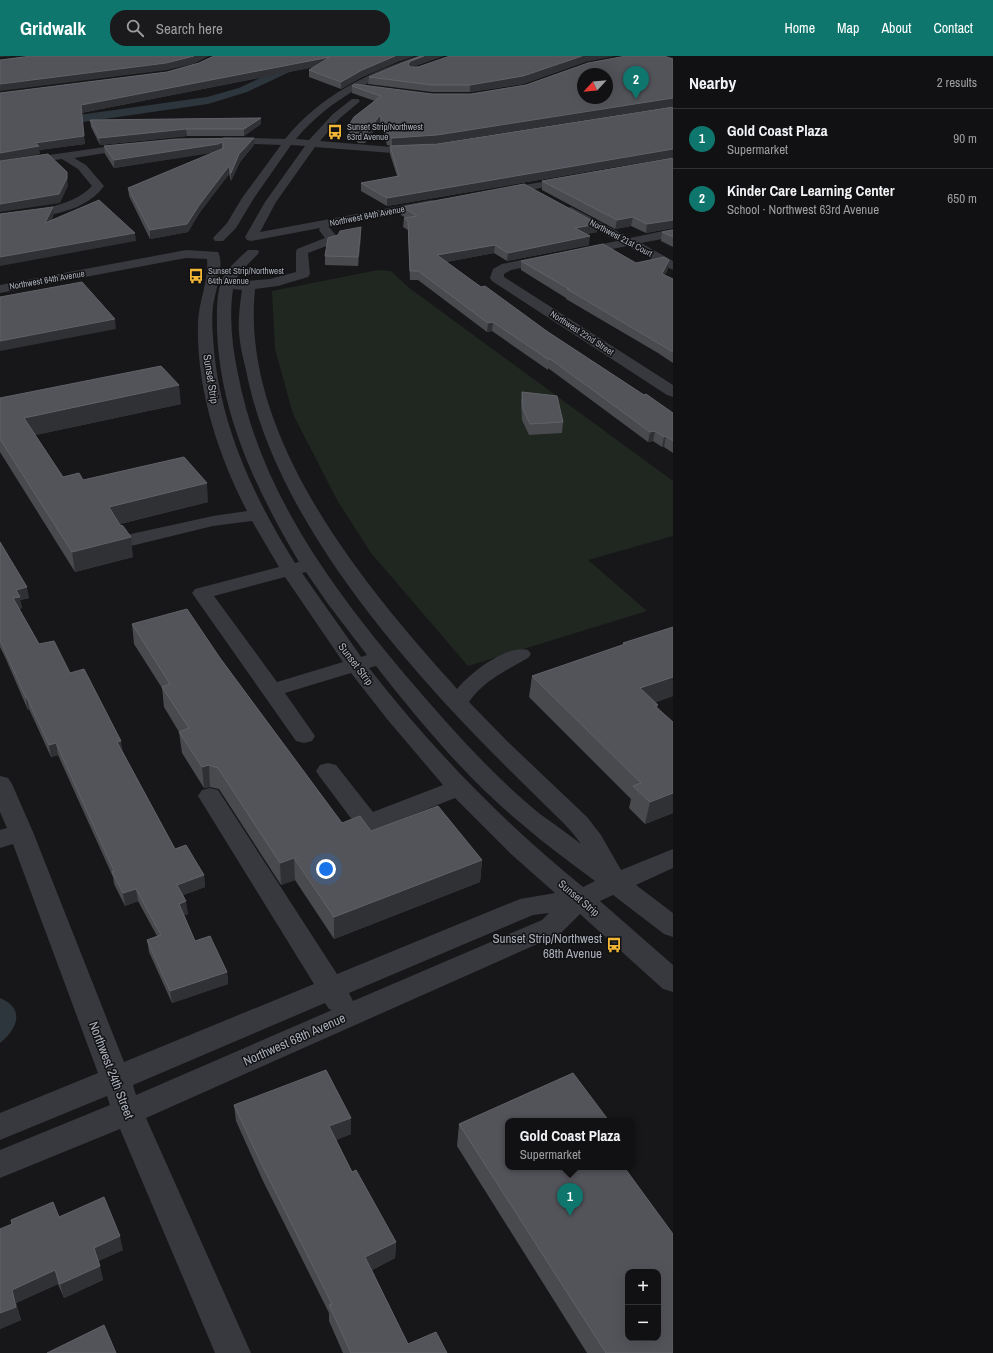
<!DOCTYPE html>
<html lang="en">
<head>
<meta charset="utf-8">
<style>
  :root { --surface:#111113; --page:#1a1a1c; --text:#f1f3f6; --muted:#9c9da0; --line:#303133; --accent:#0f766e }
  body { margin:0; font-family:"Archivo Narrow",sans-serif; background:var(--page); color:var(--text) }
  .controls { position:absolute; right:12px; bottom:12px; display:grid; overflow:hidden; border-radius:8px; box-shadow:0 4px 16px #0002 }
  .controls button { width:36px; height:36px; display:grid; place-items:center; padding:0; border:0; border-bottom:1px solid var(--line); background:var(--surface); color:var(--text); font:20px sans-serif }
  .compass { position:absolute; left:577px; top:12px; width:36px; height:36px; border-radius:50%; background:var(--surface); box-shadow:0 4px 16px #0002; rotate:244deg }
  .you { position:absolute; left:326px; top:813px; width:14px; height:14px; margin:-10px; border:3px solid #fff; border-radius:50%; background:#1a73e8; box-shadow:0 0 0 6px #1a73e833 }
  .badge { display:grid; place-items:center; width:26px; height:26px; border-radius:50%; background:var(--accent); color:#fff; font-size:13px; font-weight:700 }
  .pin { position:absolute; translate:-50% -33px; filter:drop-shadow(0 1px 2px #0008) }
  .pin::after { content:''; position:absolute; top:21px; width:14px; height:12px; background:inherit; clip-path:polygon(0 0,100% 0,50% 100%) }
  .popup { position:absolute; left:505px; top:1062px; width:130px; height:52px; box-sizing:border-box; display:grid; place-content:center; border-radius:8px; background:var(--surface); filter:drop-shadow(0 1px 3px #0005); font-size:13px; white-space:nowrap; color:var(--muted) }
  .popup b { font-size:15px; color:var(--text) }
  .popup::after { content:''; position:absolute; left:50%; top:100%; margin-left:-8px; border:8px solid transparent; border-top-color:var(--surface) }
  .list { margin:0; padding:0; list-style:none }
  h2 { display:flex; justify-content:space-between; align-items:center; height:52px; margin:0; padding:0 16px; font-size:17px }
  h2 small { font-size:13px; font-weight:400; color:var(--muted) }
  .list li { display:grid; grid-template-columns:26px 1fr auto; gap:12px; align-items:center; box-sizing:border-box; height:60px; padding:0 16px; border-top:1px solid var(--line) }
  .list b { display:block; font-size:15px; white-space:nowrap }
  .list p { margin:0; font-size:13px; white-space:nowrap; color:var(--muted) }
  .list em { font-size:13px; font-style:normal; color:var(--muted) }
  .icon { flex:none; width:22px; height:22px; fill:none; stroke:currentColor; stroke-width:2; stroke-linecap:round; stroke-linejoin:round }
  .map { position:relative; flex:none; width:673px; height:1297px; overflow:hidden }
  header { display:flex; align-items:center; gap:24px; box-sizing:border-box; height:56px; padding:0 20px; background:var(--accent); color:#fff }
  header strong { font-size:19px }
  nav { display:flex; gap:22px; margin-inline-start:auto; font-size:14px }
  .search { width:280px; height:36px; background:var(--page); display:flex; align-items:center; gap:10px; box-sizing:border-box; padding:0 14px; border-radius:16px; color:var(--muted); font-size:15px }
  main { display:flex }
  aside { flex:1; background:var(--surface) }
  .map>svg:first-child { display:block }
</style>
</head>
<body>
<header>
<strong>Gridwalk</strong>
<div class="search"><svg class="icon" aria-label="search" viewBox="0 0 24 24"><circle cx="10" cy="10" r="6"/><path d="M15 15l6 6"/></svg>Search here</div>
<nav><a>Home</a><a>Map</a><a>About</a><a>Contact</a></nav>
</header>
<main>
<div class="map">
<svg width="673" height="1297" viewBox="0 0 673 1297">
  <rect width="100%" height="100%" fill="#171719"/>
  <!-- green -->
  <path fill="#1f2720" d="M378,214L391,215L408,231L673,425V480L588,504L647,555L468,610L371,497L337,444L293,358L275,293L272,235Z"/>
  <!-- water -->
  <path fill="#2d363d" d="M0,942C26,953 17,973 0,987Z"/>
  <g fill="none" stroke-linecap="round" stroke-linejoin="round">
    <!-- canal -->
    <path fill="#2d363d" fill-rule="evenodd" d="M306,0H320L319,2L247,36L208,48L0,78V70L207,41L239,32Z"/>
    <!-- minor -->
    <g fill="#38393e" fill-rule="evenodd">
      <path d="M418,0H431L430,2C379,19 331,41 296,83L309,84L333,58L352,43H358L360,45L358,47L340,62L320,85L392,91L419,90L424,93L423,95L392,97L315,91L276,146L260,176L432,144L436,146L438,148L436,150L432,152L327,171H329L339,183L337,186L308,197L310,218L308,221L278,230L255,233C240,378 360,525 451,626L457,633C470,617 507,588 528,594L531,598L528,602C507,614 483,625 469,646L507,685L587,761L601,779L621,814L673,793V812L636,829L673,857V881L664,878L613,839L600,845L673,909V936L663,933L580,858L560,878L146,1062L251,1297H215L120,1073L0,1122V1094L110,1049L107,1040L0,1084V1057L98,1017L13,788L0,792V774L7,772L0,756V720L8,722L12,728L33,776L124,1006L314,928L198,740L202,734L210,732L218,734L337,918L520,843L555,837L511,798L455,742L377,773L368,776L359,773L320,721L316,715L320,709L328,707L336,709L373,756L443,729L387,663L351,617L285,637L315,680L312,685L304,687L296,685L192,537L195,533L279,511L252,465L213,470L131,490L124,488L122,484L124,480L131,478L213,460L247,455C217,397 196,331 198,266C199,244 209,224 207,203L186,202L0,237V229L186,194L218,196C225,208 215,236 213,250C212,260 212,270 213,280C217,362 252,439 295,507L299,506C257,435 220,359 217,274C217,259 216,241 221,226C226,213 238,203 248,194H258L259,197L240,216L234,226L270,223L296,216V196L297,193L325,182L319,174L320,172L251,185L247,184L245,181L265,146L305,90L291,89L254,142L236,172L223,185H215L213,182L227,167L242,142L281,89L224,87L219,84L224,81L285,83C320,40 367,17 418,0ZM233,233L242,234C240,248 238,263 239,277C240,290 243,302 246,314C272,450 382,582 476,680C498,703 522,726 545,749C558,762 571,773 581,788C568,778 554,768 540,758C491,718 448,669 407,621C332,532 260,435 238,318C232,290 229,262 233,233ZM306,516L328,548L367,599L361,601L357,595L302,517ZM285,521L343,606L277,626L214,540ZM376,610C420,666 467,723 523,769C546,789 571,807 595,825L583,831C503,766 432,693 369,612ZM549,857L542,864L353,945L349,937L533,859ZM325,947L329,953L332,954L136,1039L133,1029Z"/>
      <path d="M133,87L137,88L138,90L137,92L74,102L86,109L104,130C82,161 34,160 0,166V158C31,153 69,154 92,130L78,113L62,103L0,112V106Z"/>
      <path d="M571,121L575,122L577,124L575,126L501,139L497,138L495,136L497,134L501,133Z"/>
      <path d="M571,151L630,182L673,173V181L641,187L673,205V214L627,190L511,214L504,218V221L673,329V341L667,339L492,225L490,222L493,213L502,208L617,185L567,158L565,155L567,152Z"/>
    </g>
  </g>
  <!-- wall -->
  <g fill="#484a4e">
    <path d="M214,0H414L399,5L362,21L341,33L309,21V14L314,11L81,57L85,88L39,94L40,98L0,37L167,16L199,7Z"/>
    <path d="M421,0H443L412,11L585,6L523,28L470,36H432L368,28L369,21Z"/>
    <path d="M673,3V50L437,87L392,90L387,89L380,66L365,87H358L349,77V69L375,45L352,37V30L432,38H471L526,29Z"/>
    <path d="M673,51V101L387,150L361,135V127L397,120L390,98V90L437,88Z"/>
    <path d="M261,62V68L244,80H187L100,89L91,71L90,64Z"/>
    <path d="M177,83L254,89L240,106L231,125L229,118L200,156L188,176L150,183L129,140L128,132L214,96L114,112L105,98L104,90Z"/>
    <path d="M673,102V172L646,177L631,170L615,173L542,134V125Z"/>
    <path d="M402,151L598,168L597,176L586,178L589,189L507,205L494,197L446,206L481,231L548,276L644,339L673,357V397L664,391H662L653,385L648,386L548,312V314L492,275L487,276L418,224H410L408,174L403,171L404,162H406L401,159Z"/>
    <path d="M673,174V191L661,185L662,176Z"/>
    <path d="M338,179L361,180L358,210L325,209V200Z"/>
    <path d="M669,204L668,213L665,219L673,223V307L658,297L566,243V242L521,214V205L636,207Z"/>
    <path d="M522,336L563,366L562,377L529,379L522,364L521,346Z"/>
    <path d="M0,342L181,348L35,379L63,421L208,446L120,468L133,501L75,516L0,396Z"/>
    <path d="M0,486L29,542L20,544L22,552L19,553L39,588L70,617L123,696L175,793L204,819L205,831L183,839L188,858L184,859L195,885L227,916L228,928L172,947L149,896L147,884L157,880L138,845L125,850L114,828L113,821L58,699L51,701L29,653L28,654L5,601L0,591Z"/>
    <path d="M132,568L220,602L342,767L482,804L480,826L334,883L295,824L281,829L219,733L210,731L204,732L182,697L179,676L164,651L162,632L134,588Z"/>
    <path d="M673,571V640L656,646L658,653L673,666V757L645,768L629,752L631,743L529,641L532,620L623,589V587Z"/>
    <path d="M234,1049L351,1078L336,1084L352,1116L396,1186L395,1202L372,1214L408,1288L447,1297H343L329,1265V1257L263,1125L236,1065Z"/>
    <path d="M508,1065L673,1297H587L457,1090L459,1068Z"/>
    <path d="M59,1161L123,1194L98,1205L103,1224L64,1242L58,1228L16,1247L21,1264L0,1273V1173Z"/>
  </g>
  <!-- shaded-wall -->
  <g fill="#303134">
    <path d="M0,0H14L0,1Z"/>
    <path d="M194,0H209L193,8L167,14L0,35V28Z"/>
    <path d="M395,0H414L399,5L362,21L341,33V26L362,14Z"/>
    <path d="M424,0H443L410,12L408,8L411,5Z"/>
    <path d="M582,0H615L585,6L523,28L470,36V29Z"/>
    <path d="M330,1V8L81,57L85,88L39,94L40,98L0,105V97L35,87L81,49Z"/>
    <path d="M673,42V50L437,87L392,90V82Z"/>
    <path d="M380,59V66L365,87V79Z"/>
    <path d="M261,62V68L244,80V73Z"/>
    <path d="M186,73L187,80L100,89L99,82Z"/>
    <path d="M254,82V89L240,106L231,125V117L239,98Z"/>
    <path d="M222,86V94L219,96L114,112V104Z"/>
    <path d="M673,93V101L387,150V142Z"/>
    <path d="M229,110V118L200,156L188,176L150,183V174L200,148Z"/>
    <path d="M67,116L68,130L60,147L0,156V148Z"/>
    <path d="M53,151L54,159L46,176L45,167Z"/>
    <path d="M633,161L631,170L615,173L617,164Z"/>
    <path d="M673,164V172L646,177L647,168Z"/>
    <path d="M598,168L597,176L574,181L575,172Z"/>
    <path d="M361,171V180L358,210V201Z"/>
    <path d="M135,177L136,185L0,210V201Z"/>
    <path d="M590,180L589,189L507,205L508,197Z"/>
    <path d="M495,189L494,197L436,208L437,199Z"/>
    <path d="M669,204L668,213L661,227L662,218Z"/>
    <path d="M115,263L116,273L0,295V285Z"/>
    <path d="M493,266L492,275L487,276L488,267Z"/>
    <path d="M179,329L181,348L27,381L24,362Z"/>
    <path d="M655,375L653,385L648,386L650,376Z"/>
    <path d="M666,380L664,391H662L664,381Z"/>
    <path d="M207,427L208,446L111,470L109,451Z"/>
    <path d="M131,481L133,501L75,516L72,496Z"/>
    <path d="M27,531L29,542L20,544L22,552L15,554L13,542L16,534Z"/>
    <path d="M673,621V640L636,653L640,632Z"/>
    <path d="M26,642H27L29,653L28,654Z"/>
    <path d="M121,685L123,697L117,686Z"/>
    <path d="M56,687L58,699L51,701L49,689Z"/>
    <path d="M209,709L210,731L204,732L202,711Z"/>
    <path d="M673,737V757L645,768L650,746Z"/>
    <path d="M294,802L295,824L281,829L280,807Z"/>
    <path d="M482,804L480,826L334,883V861Z"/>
    <path d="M204,819L205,831L178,841L177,829Z"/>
    <path d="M136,833L138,845L125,850L123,837Z"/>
    <path d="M186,845L188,858L180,860L179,848Z"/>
    <path d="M227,916L228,928L172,947L170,935Z"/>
    <path d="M351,1062V1078L329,1087V1070Z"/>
    <path d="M120,1180L123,1194L97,1206L94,1192Z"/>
    <path d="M396,1186L395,1202L365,1217V1201Z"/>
    <path d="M100,1210L103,1224L64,1242L60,1228Z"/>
    <path d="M55,1214L58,1228L16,1247L21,1264L0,1273V1257L12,1234Z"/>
  </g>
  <!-- building -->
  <g fill="#53545a" stroke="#606268" fill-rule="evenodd">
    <path d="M31,0H194L166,7L0,28V4Z"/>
    <path d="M214,0H395L362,14L341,26L309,14L330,1L81,49L84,80L35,87L39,90L0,97V37L167,16L199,7Z"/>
    <path d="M421,0H424L411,5L408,8L410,11H418L450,0H582L523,20L470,29H432L369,21L400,8Z"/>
    <path d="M626,0H664L673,3V42L437,79L392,82L387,81L380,59L365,79H358L349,69L354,61L381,40L352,30L354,28L432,38H471L526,29L588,7ZM583,18H607V42H583Z"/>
    <path d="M673,51V93L387,142L361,127L399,120L390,90L437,88Z"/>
    <path d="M261,62L244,73H186L99,82L90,64Z"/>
    <path d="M254,82L239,98L231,117L229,110L200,148L187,168L150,174L128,132L224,92L222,86L218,88L114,104L104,90L177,83Z"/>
    <path d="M48,98L67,116V122L59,138L0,148V105Z"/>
    <path d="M673,102V164L647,168L633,161L617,164L542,125Z"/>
    <path d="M524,128L598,168L575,172L590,180L508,197L495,189L437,199L481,231L485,230L548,276L644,339L646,338L673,357V385L666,380L664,381L655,375L650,376L549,302V304L493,266L488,267L418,215H410L408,165L404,162L417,160L402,151Z"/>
    <path d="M99,144L135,177L0,201V158L53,151L45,167Z"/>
    <path d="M361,171L358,201L325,200L328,182L338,179L340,175Z"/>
    <path d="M673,174V181L662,176Z"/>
    <path d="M603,188L636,207L664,201L669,204L662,218L673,223V296L567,233H569L521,205Z"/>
    <path d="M82,226L115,263L0,285V241Z"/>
    <path d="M161,310L179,329L24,362L63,421L79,417L83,424L184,401L207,427L109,451L120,469L123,470L131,481L72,496L0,383V342Z"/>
    <path d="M522,336L557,340L563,366L530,368L523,353Z"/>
    <path d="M0,486L27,531L16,534L20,541L13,542L39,588L54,585L70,617L84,613L121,685L117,686L175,793L186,789L204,819L177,829L186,845L179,848L195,885L210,880L227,916L170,935L147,884L161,879L136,833L123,837L112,816L114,815L56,687L49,689L27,642H26L0,584Z"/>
    <path d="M187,553L220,602L342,767L360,760L371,775L438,750L482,804L334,861L294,802L280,807L218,712L209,709L202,711L179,676L189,672L162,631L170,628L132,568Z"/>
    <path d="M673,571V621L640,632L658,649L655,650L673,666V737L650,746L633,730L641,727L532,620L625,588L623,587Z"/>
    <path d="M326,1014L351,1062L329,1070L352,1116L356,1114L396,1186L365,1201L408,1288L436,1276L447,1297H351L329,1249L332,1248L262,1109L234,1049Z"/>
    <path d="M573,1017L609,1065H508V1111H624L673,1178V1297H606L459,1068ZM628,1216H658V1282H628Z"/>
    <path d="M104,1141L120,1180L94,1192L100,1210L60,1228L55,1214L12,1234L16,1251L0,1257V1173L12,1168L11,1164L53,1146L59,1161Z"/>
    <path d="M104,1269L116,1297H47Z"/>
  </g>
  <!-- icons -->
  <defs>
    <g id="bus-bare" transform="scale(1.2)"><path d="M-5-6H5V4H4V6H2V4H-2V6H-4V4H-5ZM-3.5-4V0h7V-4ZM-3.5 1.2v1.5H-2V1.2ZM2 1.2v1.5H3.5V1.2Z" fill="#f3b735" stroke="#121214" stroke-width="2.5" paint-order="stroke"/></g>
  </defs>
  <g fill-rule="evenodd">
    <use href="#bus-bare" x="335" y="76"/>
    <use href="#bus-bare" x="196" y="220"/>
    <use href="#bus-bare" x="614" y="889"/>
  </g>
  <g text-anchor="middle" stroke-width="3" stroke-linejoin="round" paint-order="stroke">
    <!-- far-poi labels -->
    <g font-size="9" fill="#a9aeb9" stroke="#121214" text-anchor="start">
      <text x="347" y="74">Sunset Strip/Northwest<tspan x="347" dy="10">63rd Avenue</tspan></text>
      <text x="208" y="218">Sunset Strip/Northwest<tspan x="208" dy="10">64th Avenue</tspan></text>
    </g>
    <!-- far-street labels -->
    <g font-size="9" fill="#a9aeb9" stroke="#121214">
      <text transform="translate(367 160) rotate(-11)" y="3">Northwest 64th Avenue</text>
      <text transform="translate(621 182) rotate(28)" y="3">Northwest 21st Court</text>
      <text transform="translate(47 224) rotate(-10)" y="3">Northwest 64th Avenue</text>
      <text transform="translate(582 277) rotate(33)" y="3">Northwest 22nd Street</text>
    </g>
    <!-- street labels -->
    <g font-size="11" fill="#a9aeb9" stroke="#121214">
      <text transform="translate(211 323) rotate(81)" y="4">Sunset Strip</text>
      <text transform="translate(356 608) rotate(53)" y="4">Sunset Strip</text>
      <text transform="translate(579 842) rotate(40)" y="4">Sunset Strip</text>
    </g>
    <!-- near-poi labels -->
    <g font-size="13" fill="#a9aeb9" stroke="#121214" text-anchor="end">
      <text x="602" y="887">Sunset Strip/Northwest<tspan x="602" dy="15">68th Avenue</tspan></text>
    </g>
    <!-- near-street labels -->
    <g font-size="13" fill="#a9aeb9" stroke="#121214">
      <text transform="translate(294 983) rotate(-24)" y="5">Northwest 68th Avenue</text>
      <text transform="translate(112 1014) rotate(69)" y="5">Northwest 24th Street</text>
    </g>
  </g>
</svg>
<div class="controls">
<button>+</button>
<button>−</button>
</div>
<svg class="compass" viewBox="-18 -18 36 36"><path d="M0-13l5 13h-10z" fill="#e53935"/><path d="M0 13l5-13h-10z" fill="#9c9da0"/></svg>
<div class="you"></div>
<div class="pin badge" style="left:570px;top:1160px">1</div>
<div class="popup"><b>Gold Coast Plaza</b>Supermarket</div>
<div class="pin badge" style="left:636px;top:43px">2</div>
</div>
<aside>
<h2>Nearby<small>2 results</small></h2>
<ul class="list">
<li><span class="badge">1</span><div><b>Gold Coast Plaza</b><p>Supermarket</p></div><em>90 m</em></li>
<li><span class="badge">2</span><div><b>Kinder Care Learning Center</b><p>School · Northwest 63rd Avenue</p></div><em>650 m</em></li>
</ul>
</aside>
</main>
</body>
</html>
